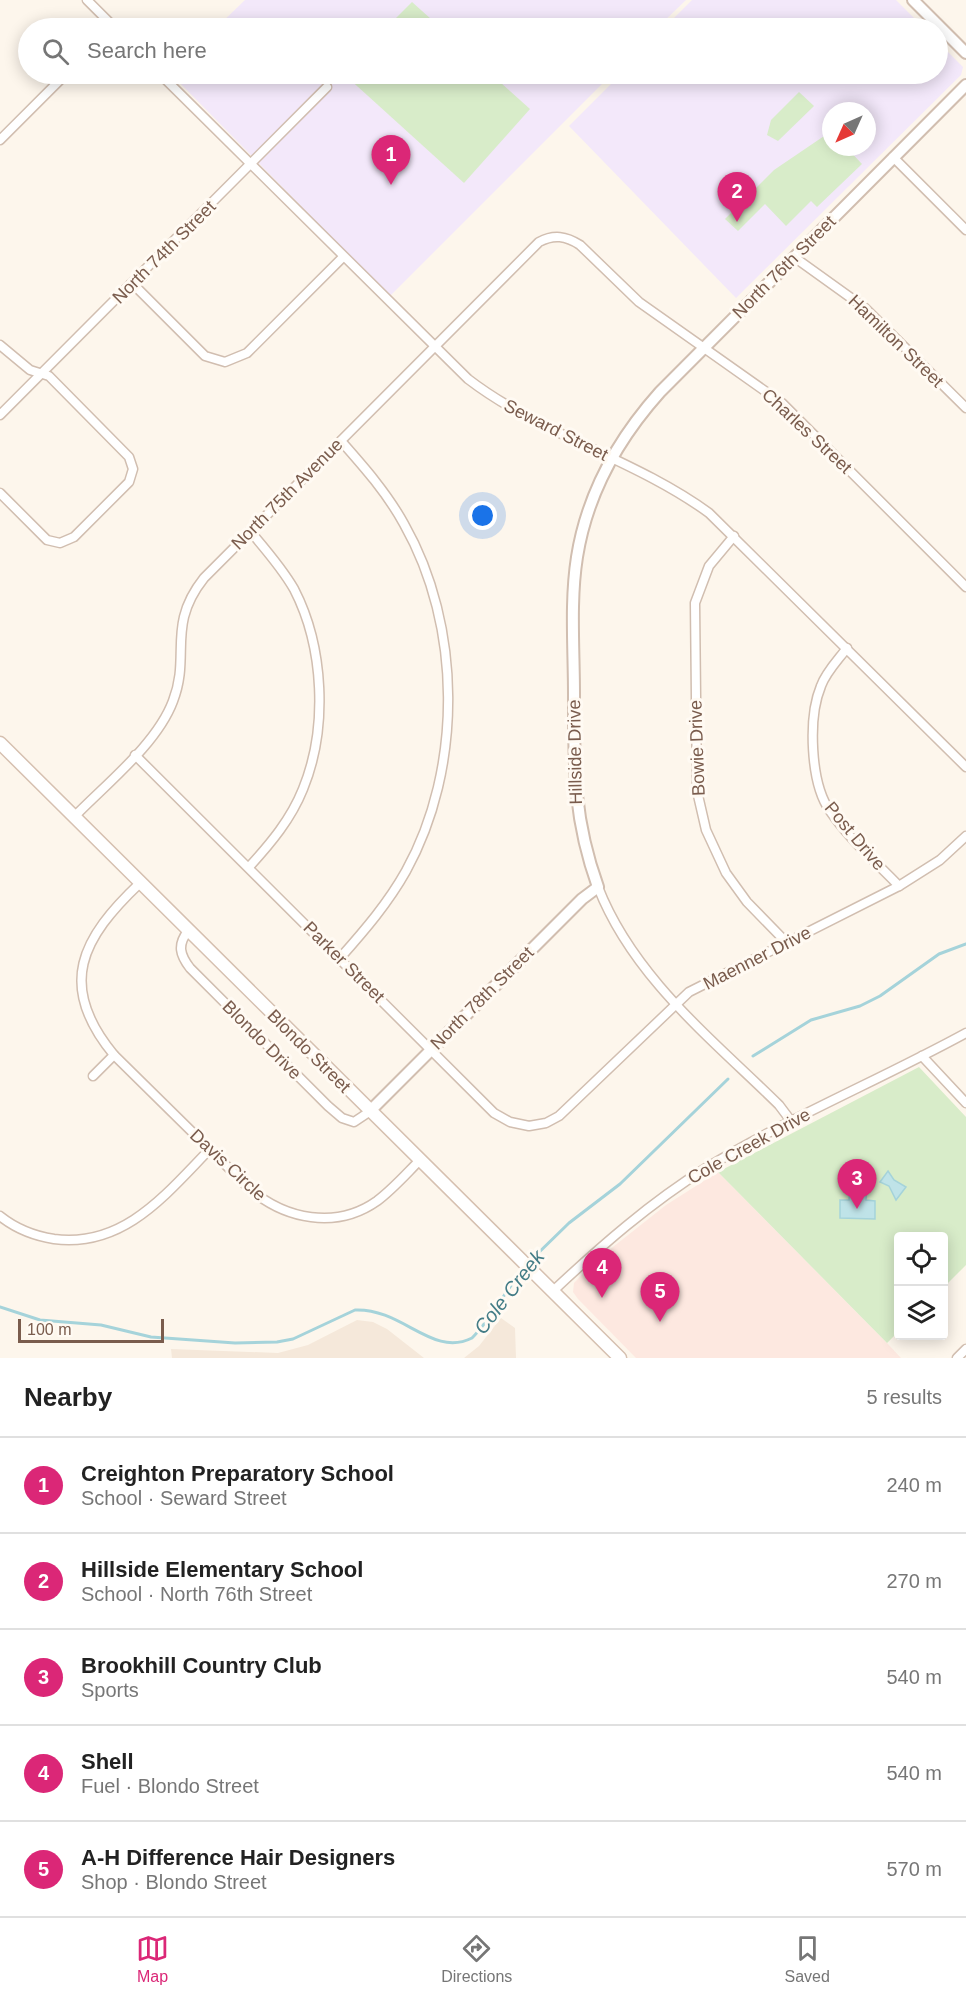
<!DOCTYPE html>
<html lang="en">
<head>
<meta charset="utf-8">
<style>
  :root { --surface:#fff; --page:#f6f6f6; --text:#222; --muted:#767676; --line:#e0e0e0; --accent:#db2777 }
  body { margin:0; font-family:Helvetica,sans-serif; background:var(--page); color:var(--text) }
  .controls { position:absolute; right:18px; bottom:18px; display:grid; overflow:hidden; border-radius:6px; box-shadow:0 3px 15px #0003 }
  .controls button { width:54px; height:54px; display:grid; place-items:center; padding:0; border:0; border-bottom:2px solid var(--line); background:var(--surface); color:var(--text); font:30px sans-serif }
  .compass { position:absolute; left:822px; top:102px; width:54px; height:54px; border-radius:50%; background:var(--surface); box-shadow:0 3px 15px #0003; rotate:225deg }
  .scale { position:absolute; left:18px; bottom:15px; width:146px; box-sizing:border-box; padding-left:6px; border:3px solid #7a5c4d; border-top:0; font-size:16px; line-height:21px; white-space:nowrap; color:#7a5c4d; -webkit-text-stroke:4px #fffaf3; paint-order:stroke }
  .you { position:absolute; left:483px; top:516px; width:21px; height:21px; margin:-15px; border:4px solid #fff; border-radius:50%; background:#1a73e8; box-shadow:0 0 0 9px #1a73e833 }
  .badge { display:grid; place-items:center; width:39px; height:39px; border-radius:50%; background:var(--accent); color:#fff; font-size:20px; font-weight:700 }
  .pin { position:absolute; translate:-50% -50px; filter:drop-shadow(0 2px 3px #0008) }
  .pin::after { content:''; position:absolute; top:32px; width:21px; height:18px; background:inherit; clip-path:polygon(0 0,100% 0,50% 100%) }
  .list { margin:0; padding:0; list-style:none }
  h2 { display:flex; justify-content:space-between; align-items:center; height:78px; margin:0; padding:0 24px; font-size:26px }
  h2 small { font-size:20px; font-weight:400; color:var(--muted) }
  .list li { display:grid; grid-template-columns:39px 1fr auto; gap:18px; align-items:center; box-sizing:border-box; height:96px; padding:0 24px; border-top:2px solid var(--line) }
  .list b { display:block; font-size:22px; white-space:nowrap }
  .list p { margin:0; font-size:20px; white-space:nowrap; color:var(--muted) }
  .list em { font-size:20px; font-style:normal; color:var(--muted) }
  .icon { flex:none; width:33px; height:33px; fill:none; stroke:currentColor; stroke-width:2; stroke-linecap:round; stroke-linejoin:round }
  .map { position:relative; flex:none; width:966px; height:1358px; overflow:hidden }
  .search { position:absolute; background:var(--surface); box-shadow:0 3px 15px #0003; left:18px; right:18px; top:18px; height:66px; display:flex; align-items:center; gap:15px; box-sizing:border-box; padding:0 21px; border-radius:33px; color:var(--muted); font-size:22px }
  .sheet { height:558px; background:var(--surface) }
  nav { display:flex; justify-content:space-around; align-items:center; box-sizing:border-box; height:84px; border-top:2px solid var(--line); background:var(--surface); font-size:16px; color:var(--muted) }
  nav a { display:grid; justify-items:center; gap:3px }
  nav .on { color:var(--accent) }
  .map>svg:first-child { display:block }
</style>
</head>
<body>
<div class="map">
<svg width="966" height="1358" viewBox="0 0 966 1358">
  <rect width="100%" height="100%" fill="#fdf6ec"/>
  <!-- residential -->
  <g fill="#f5e8da">
    <path d="M501,1318L515,1328L516,1358H464L479,1346Z"/>
    <path d="M357,1320L373,1322L387,1329L424,1358H172L171,1349L278,1353L308,1345Z"/>
  </g>
  <!-- commercial -->
  <path fill="#fde8e0" d="M718,1172L887,1343L901,1358H636L578,1299L573,1292L574,1283L594,1262L666,1205Z"/>
  <!-- education -->
  <g fill="#f3e8fa" fill-rule="evenodd">
    <path d="M245,0H686L657,28H216Z"/>
    <path d="M692,0H896L924,28H664Z"/>
    <path d="M938,42L963,67L961,75L736,298L569,126L621,74H938ZM831,111H867V147H831Z"/>
    <path d="M171,74H612L390,296Z"/>
  </g>
  <!-- green -->
  <g fill="#d8ecc9">
    <path d="M412,2L441,28H386Z"/>
    <path d="M348,74H491L530,109L464,183L346,76Z"/>
    <path d="M799,92L814,106L778,141L767,135L771,120Z"/>
    <path d="M830,132L831,147H846L862,164L817,207L811,201L786,226L765,204L738,231L725,219L774,170Z"/>
    <path d="M919,1067L966,1117V1265L944,1287V1236H898V1332L887,1343L718,1172Z"/>
  </g>
  <!-- water -->
  <g fill="#bfe3e8" stroke="#a5d3da" stroke-width="1.5">
    <path d="M888,1171L894,1180L906,1187L896,1200L889,1186L880,1182Z"/>
    <path d="M850,1184L867,1185L866,1200L875,1201V1219L840,1218V1200H849Z"/>
  </g>
  <g fill="none" stroke-linecap="round" stroke-linejoin="round">
    <!-- stream -->
    <g stroke="#a5d3da" stroke-width="3">
      <path d="M753,1056L811,1020L860,1006L880,996L939,954L966,944"/>
      <path d="M529,1262L569,1223L620,1184L728,1079"/>
      <path d="M0,1307L40,1320L101,1325L151,1337L235,1343L277,1342L293,1339L355,1310C403,1308 432,1358 472,1338C493,1317 506,1289 525,1267"/>
    </g>
    <!-- minor casing -->
    <g stroke="#d1beb0" stroke-width="11">
      <g id="minor">
        <path d="M87,0L115,28"/>
        <path d="M160,74L468,379C541,435 635,459 709,513L966,767"/>
        <path d="M0,140L66,74"/>
        <path d="M893,157L966,230"/>
        <path d="M794,257L865,308L966,408"/>
        <path d="M132,283L205,356L225,362L247,353L343,257"/>
        <path d="M0,345L30,370L49,376L129,457L133,469L129,482L74,537L60,543L47,540L0,493"/>
        <path d="M0,415L327,87"/>
        <path d="M734,536L709,566L695,603L697,791L706,830L726,873L747,902L787,943"/>
        <path d="M847,648C838,660 826,672 821,686C808,717 810,783 830,811C849,839 876,862 899,886"/>
        <path d="M135,755L494,1113L510,1122L529,1126L546,1123L559,1116L689,992L899,886L940,860L966,836"/>
        <path d="M74,817C106,784 157,744 173,701C191,655 166,626 204,578L539,242C554,234 566,236 580,245L639,302L782,403L966,587"/>
        <path d="M249,867C271,843 291,819 303,789C328,728 324,647 294,589C282,568 266,550 250,531"/>
        <path d="M140,883C82,938 56,985 114,1055L250,1189C285,1219 336,1230 377,1201C393,1189 406,1174 420,1160"/>
        <path d="M598,887C633,977 712,1039 779,1105L791,1121"/>
        <path d="M188,931C177,945 180,955 190,968L328,1106L342,1118L354,1122L369,1112"/>
        <path d="M340,958C365,930 388,903 406,871C463,768 462,626 404,524C387,493 364,467 341,441"/>
        <path d="M922,1056L966,1103"/>
        <path d="M93,1076L114,1055"/>
        <path d="M0,1216C15,1228 35,1236 54,1239C124,1248 166,1194 210,1149"/>
        <path d="M553,1291C601,1246 650,1203 706,1168C790,1117 880,1080 966,1033"/>
        <path d="M957,1358L966,1349"/>
      </g>
    </g>
    <!-- tertiary casing -->
    <g stroke="#d1beb0" stroke-width="14">
      <g id="tertiary">
        <path d="M913,0L966,53"/>
        <path d="M369,1112L582,899L598,887C573,818 574,766 574,694C574,649 570,601 577,557C587,494 618,439 660,392L966,85"/>
      </g>
    </g>
    <!-- secondary casing -->
    <g stroke="#d6c0b0" stroke-width="15">
      <path id="secondary" d="M0,743L620,1358"/>
    </g>
    <!-- minor -->
    <use href="#minor" stroke="#fff" stroke-width="8"/>
    <!-- tertiary -->
    <use href="#tertiary" stroke="#fff" stroke-width="10"/>
    <!-- secondary -->
    <use href="#secondary" stroke="#fff" stroke-width="12"/>
  </g>
  <g text-anchor="middle" stroke-width="6" stroke-linejoin="round" paint-order="stroke">
    <!-- street labels -->
    <g font-size="18" fill="#7a5c4d" stroke="#fffaf3">
      <text transform="translate(164 252) rotate(-45)" y="6">North 74th Street</text>
      <text transform="translate(784 267) rotate(-45)" y="6">North 76th Street</text>
      <text transform="translate(896 341) rotate(44)" y="6">Hamilton Street</text>
      <text transform="translate(556 430) rotate(27)" y="6">Seward Street</text>
      <text transform="translate(807 431) rotate(43)" y="6">Charles Street</text>
      <text transform="translate(287 494) rotate(-45)" y="6">North 75th Avenue</text>
      <text transform="translate(697 748) rotate(-92)" y="6">Bowie Drive</text>
      <text transform="translate(575 752) rotate(-91)" y="6">Hillside Drive</text>
      <text transform="translate(855 836) rotate(50)" y="6">Post Drive</text>
      <text transform="translate(757 958) rotate(-27)" y="6">Maenner Drive</text>
      <text transform="translate(344 962) rotate(45)" y="6">Parker Street</text>
      <text transform="translate(482 998) rotate(-45)" y="6">North 78th Street</text>
      <text transform="translate(262 1040) rotate(45)" y="6">Blondo Drive</text>
      <text transform="translate(309 1051) rotate(45)" y="6">Blondo Street</text>
      <text transform="translate(749 1146) rotate(-29)" y="6">Cole Creek Drive</text>
      <text transform="translate(228 1165) rotate(43)" y="6">Davis Circle</text>
    </g>
    <!-- water labels -->
    <g font-size="20" font-style="italic" fill="#437c86" stroke="#fffaf3">
      <text transform="translate(509 1292) rotate(-52)" y="7">Cole Creek</text>
    </g>
  </g>
</svg>
<div class="controls">
<button><svg class="icon" aria-label="locate" viewBox="0 0 24 24"><circle cx="12" cy="12" r="6"/><path d="M12 2v4M12 18v4M2 12h4M18 12h4"/></svg></button>
<button><svg class="icon" aria-label="layers" viewBox="0 0 24 24"><path d="M12 4l9 5-9 5-9-5zM3 14l9 5 9-5"/></svg></button>
</div>
<svg class="compass" viewBox="-18 -18 36 36"><path d="M0-13l5 13h-10z" fill="#e53935"/><path d="M0 13l5-13h-10z" fill="#767676"/></svg>
<div class="scale">100 m</div>
<div class="you"></div>
<div class="pin badge" style="left:391px;top:185px">1</div>
<div class="pin badge" style="left:737px;top:222px">2</div>
<div class="pin badge" style="left:857px;top:1209px">3</div>
<div class="pin badge" style="left:602px;top:1298px">4</div>
<div class="pin badge" style="left:660px;top:1322px">5</div>
<div class="search"><svg class="icon" aria-label="search" viewBox="0 0 24 24"><circle cx="10" cy="10" r="6"/><path d="M15 15l6 6"/></svg>Search here</div>
</div>
<section class="sheet">
<h2>Nearby<small>5 results</small></h2>
<ul class="list">
<li><span class="badge">1</span><div><b>Creighton Preparatory School</b><p>School · Seward Street</p></div><em>240 m</em></li>
<li><span class="badge">2</span><div><b>Hillside Elementary School</b><p>School · North 76th Street</p></div><em>270 m</em></li>
<li><span class="badge">3</span><div><b>Brookhill Country Club</b><p>Sports</p></div><em>540 m</em></li>
<li><span class="badge">4</span><div><b>Shell</b><p>Fuel · Blondo Street</p></div><em>540 m</em></li>
<li><span class="badge">5</span><div><b>A-H Difference Hair Designers</b><p>Shop · Blondo Street</p></div><em>570 m</em></li>
</ul>
</section>
<nav>
<a class="on"><svg class="icon" aria-label="map" viewBox="0 0 24 24"><path d="M3 6l6-2 6 2 6-2v14l-6 2-6-2-6 2zM9 4v14M15 6v14"/></svg>Map</a>
<a><svg class="icon" aria-label="directions" viewBox="0 0 24 24"><path d="M12 3l9 9-9 9-9-9zM9 14v-3h6M13 9l2 2-2 2"/></svg>Directions</a>
<a><svg class="icon" aria-label="saved" viewBox="0 0 24 24"><path d="M7 4h10v16l-5-4-5 4z"/></svg>Saved</a>
</nav>
</body>
</html>
